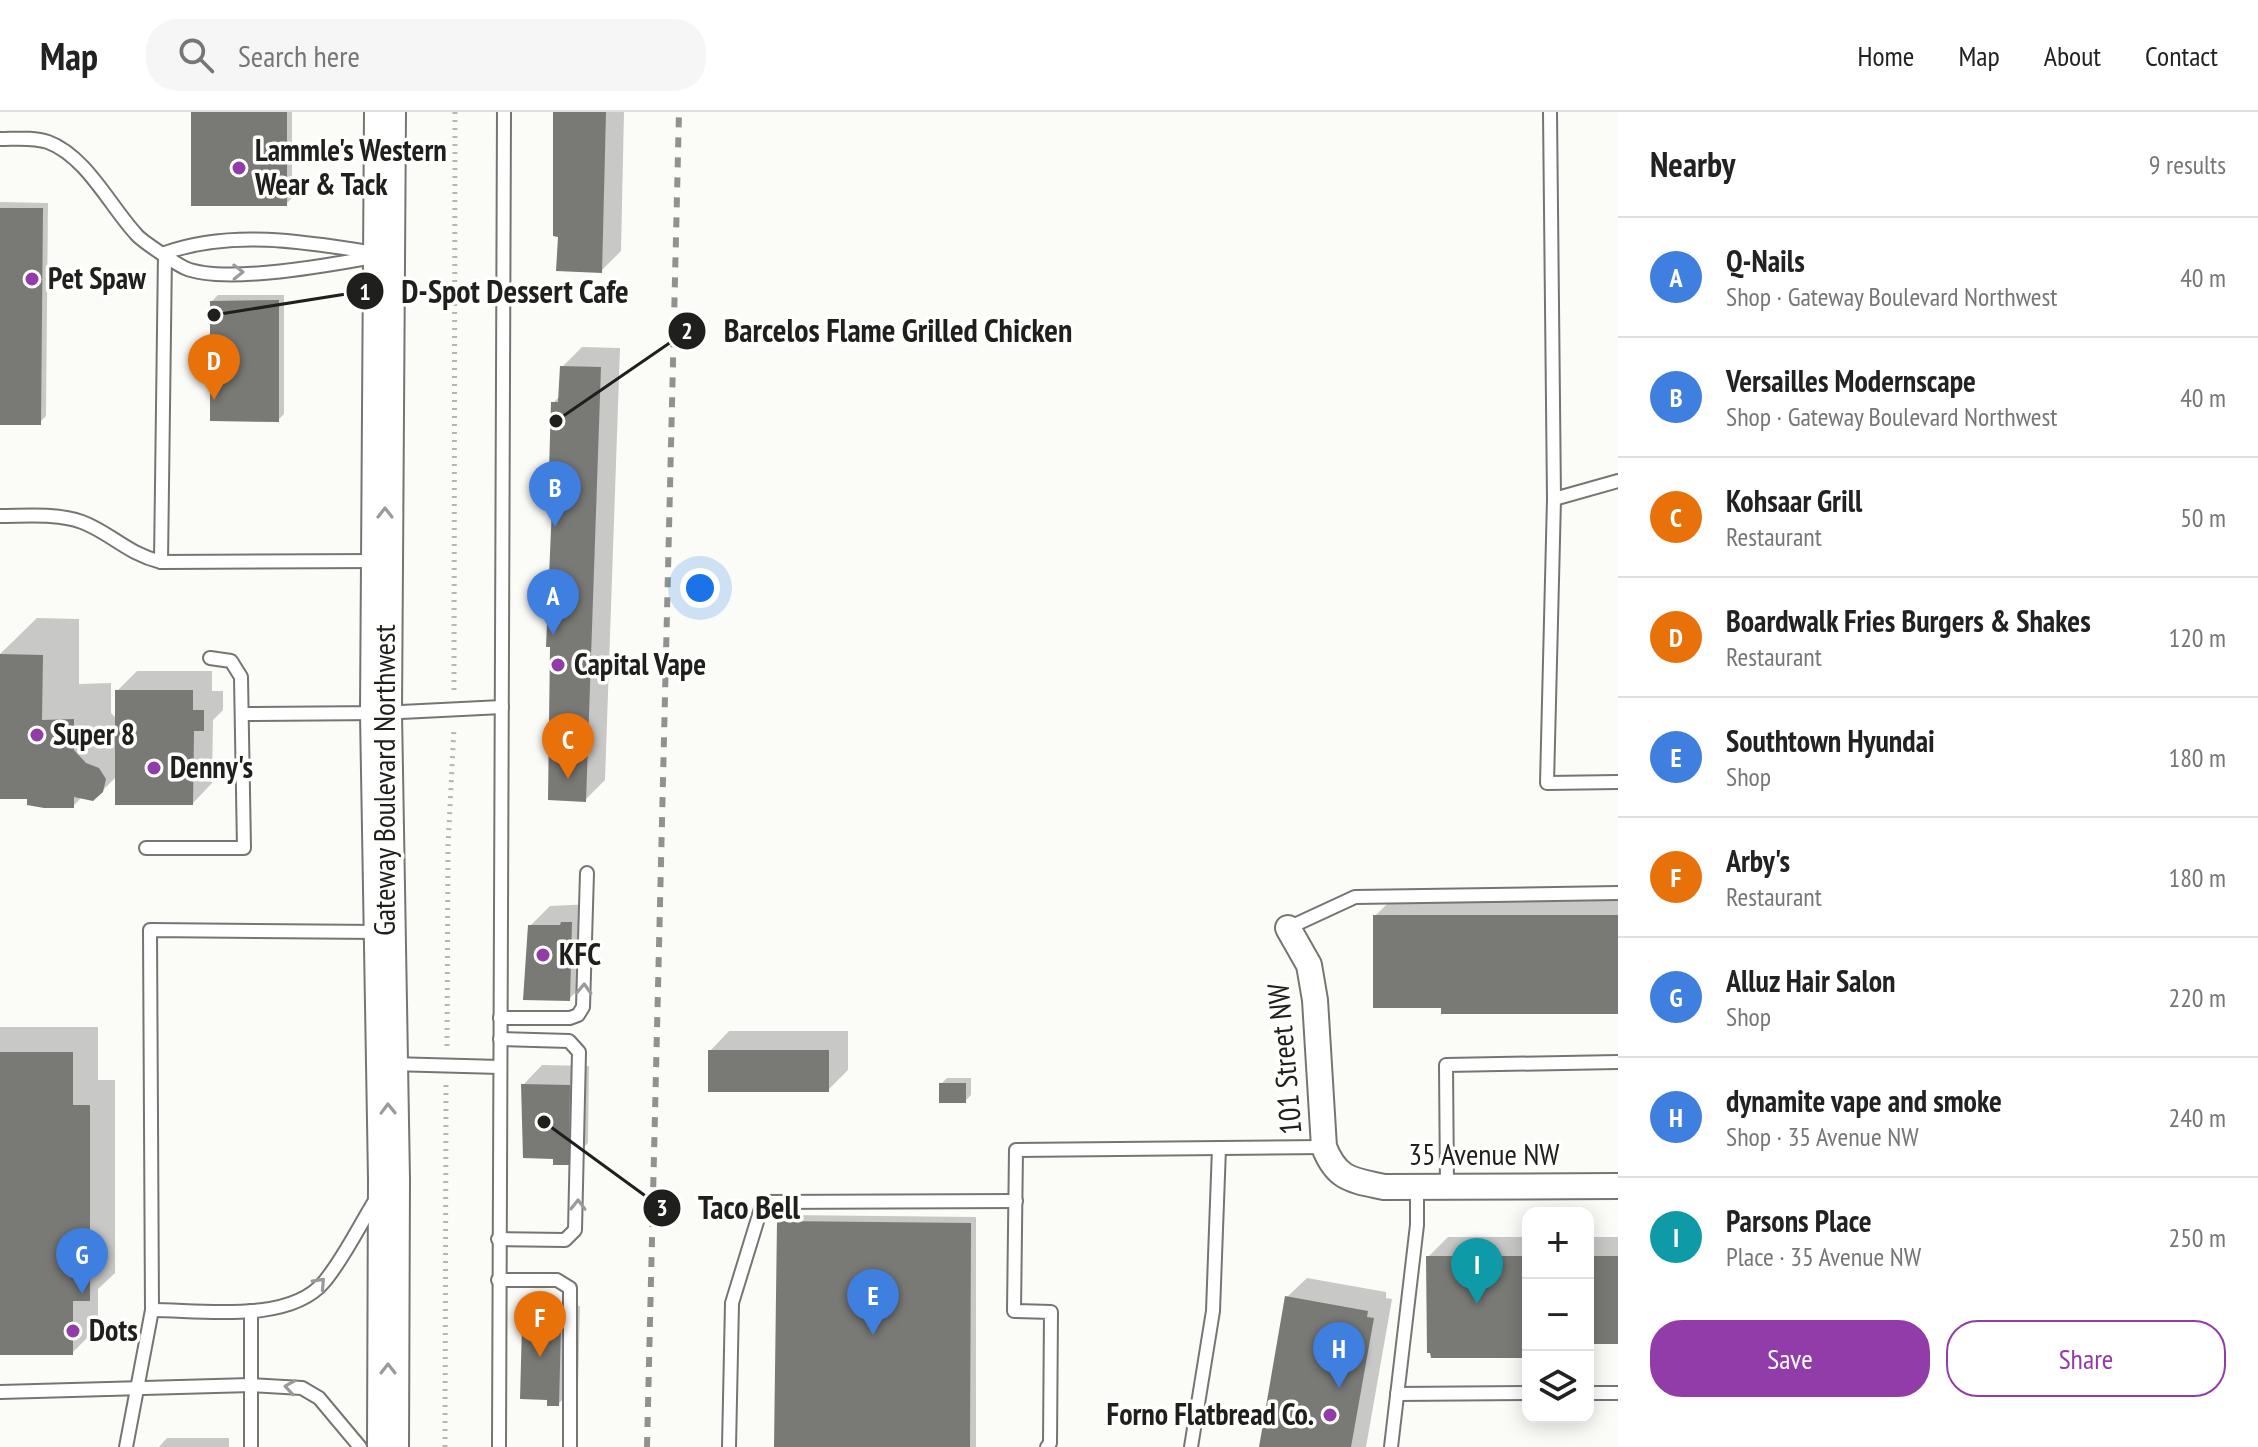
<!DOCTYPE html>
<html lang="en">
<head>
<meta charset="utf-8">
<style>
  :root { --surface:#fff; --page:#f6f6f6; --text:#222; --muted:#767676; --line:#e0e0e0; --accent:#923ca9 }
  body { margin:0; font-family:"PT Sans Narrow",sans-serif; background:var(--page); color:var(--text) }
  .controls { position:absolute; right:24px; bottom:24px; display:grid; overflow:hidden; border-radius:16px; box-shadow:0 4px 20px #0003 }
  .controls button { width:72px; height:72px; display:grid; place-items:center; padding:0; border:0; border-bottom:2px solid var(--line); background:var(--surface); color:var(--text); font:40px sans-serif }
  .you { position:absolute; left:700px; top:476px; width:28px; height:28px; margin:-20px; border:6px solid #fff; border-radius:50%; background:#1a73e8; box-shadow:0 0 0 12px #1a73e833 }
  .badge { display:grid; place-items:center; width:52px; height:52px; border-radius:50%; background:var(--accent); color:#fff; font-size:26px; font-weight:700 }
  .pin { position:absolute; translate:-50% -66px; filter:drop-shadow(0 2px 4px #0008) }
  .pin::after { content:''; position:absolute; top:42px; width:28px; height:24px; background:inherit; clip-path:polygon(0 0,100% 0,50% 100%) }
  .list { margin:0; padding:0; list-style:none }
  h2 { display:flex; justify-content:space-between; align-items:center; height:104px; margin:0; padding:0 32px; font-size:34px }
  h2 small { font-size:26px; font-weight:400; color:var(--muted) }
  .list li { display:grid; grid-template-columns:52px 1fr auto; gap:24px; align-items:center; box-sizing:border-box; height:120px; padding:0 32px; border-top:2px solid var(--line) }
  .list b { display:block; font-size:30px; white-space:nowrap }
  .list p { margin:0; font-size:26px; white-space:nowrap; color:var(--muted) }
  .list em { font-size:26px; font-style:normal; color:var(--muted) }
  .actions { display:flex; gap:16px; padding:24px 32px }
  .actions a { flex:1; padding:18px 0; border:2px solid var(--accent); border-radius:32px; text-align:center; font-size:28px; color:var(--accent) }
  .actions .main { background:var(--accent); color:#fff }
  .icon { flex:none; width:44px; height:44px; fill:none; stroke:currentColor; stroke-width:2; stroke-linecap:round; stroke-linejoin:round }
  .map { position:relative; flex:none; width:1618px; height:1335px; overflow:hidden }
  header { display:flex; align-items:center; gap:48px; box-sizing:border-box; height:112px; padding:0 40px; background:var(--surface); border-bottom:2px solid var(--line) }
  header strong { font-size:38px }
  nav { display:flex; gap:44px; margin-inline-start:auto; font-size:28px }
  .search { width:560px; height:72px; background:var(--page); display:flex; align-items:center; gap:20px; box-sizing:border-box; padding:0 28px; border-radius:32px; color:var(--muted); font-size:30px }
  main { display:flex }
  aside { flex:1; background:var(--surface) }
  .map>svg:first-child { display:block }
</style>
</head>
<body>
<header>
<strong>Map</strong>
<div class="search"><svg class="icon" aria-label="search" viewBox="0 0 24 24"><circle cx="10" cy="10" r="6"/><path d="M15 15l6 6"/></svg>Search here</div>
<nav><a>Home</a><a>Map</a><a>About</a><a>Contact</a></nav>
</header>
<main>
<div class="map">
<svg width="1618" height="1335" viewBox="0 0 1618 1335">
  <rect width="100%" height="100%" fill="#fbfcf8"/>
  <!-- shadow -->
  <g fill="#0003">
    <path d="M193,0H292V86L286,92Z"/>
    <path d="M555,0H624L621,139L601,159L560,123Z"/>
    <path d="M0,90L48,91L46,304L40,310H0Z"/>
    <path d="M218,183H284V302L278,308L212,189Z"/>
    <path d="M582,235L620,236L605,668L585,688L554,392L553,291L560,284L562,255Z"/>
    <path d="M37,506L79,507V572L111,571V601L117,607V579L137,559H212V579H223V598L213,608L212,671L193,691L117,664L102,679L82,685L73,694L29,685H0V542Z"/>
    <path d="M1618,777V900L1443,894L1375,804L1401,778Z"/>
    <path d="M591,792L589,867L569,887L530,814L550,794Z"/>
    <path d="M0,915H98V968H115V1161L98,1177V1215L72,1241H0Z"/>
    <path d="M729,919H848V958L828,978L710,939Z"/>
    <path d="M542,953L589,954L588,1031L568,1051L555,1045L523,973Z"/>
    <path d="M947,966H971V983L965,989L941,972Z"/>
    <path d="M785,1103L976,1105V1335H776L779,1109Z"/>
    <path d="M1448,1125H1528V1241L1525,1244L1428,1145Z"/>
    <rect x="1588" y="1125" width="30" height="105"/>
    <path d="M1307,1166L1386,1180V1186L1392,1187L1366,1335H1261L1287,1185Z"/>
    <path d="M544,1194H580L578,1273L558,1292L524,1213Z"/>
    <path d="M167,1326H229V1335H159Z"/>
  </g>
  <!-- building -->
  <g fill="#797976">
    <rect x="191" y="0" width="96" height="94"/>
    <path d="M553,0H606L602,161L556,159L558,125L553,124Z"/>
    <path d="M0,96H43L41,313H0Z"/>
    <path d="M279,188V310L210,309V189Z"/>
    <path d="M560,254L601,255L586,690L548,688L550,535H546L552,394H548L551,290H558Z"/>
    <path d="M0,542L43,543L42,608L74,607V638L86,651L99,656L106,667L103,680L93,689L74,685V696H44L27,693V687H0Z"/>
    <path d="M115,578H193V598H204V619H194L193,693H115Z"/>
    <path d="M1373,803H1618V902H1441V896H1373Z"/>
    <path d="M561,810H572L570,889L523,888L528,813H560Z"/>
    <rect x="708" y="938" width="121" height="42"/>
    <path d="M0,940H73V993H90V1189H73V1243H0Z"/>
    <rect x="939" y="971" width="27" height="20"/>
    <path d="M521,972L570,973L569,1053H553V1047L523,1046Z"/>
    <path d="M777,1109L971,1111L970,1335H774Z"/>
    <path d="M1426,1144H1528L1526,1246H1431L1430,1241H1427Z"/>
    <rect x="1588" y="1144" width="30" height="88"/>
    <path d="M1285,1184L1368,1199L1367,1205L1374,1206L1351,1335H1259Z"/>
    <path d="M522,1213H561L559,1294H547V1288L520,1287Z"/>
  </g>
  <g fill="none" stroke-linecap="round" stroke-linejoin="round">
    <!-- service casing -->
    <g stroke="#757572" stroke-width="16">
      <g id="service">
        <path d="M1550,0L1554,387"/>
        <path d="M0,27C16,27 33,25 48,30C86,44 110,94 136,122C140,128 178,153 185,156C224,173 336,152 379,144"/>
        <path d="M165,141L161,450L377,449"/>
        <path d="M165,141C231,117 307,130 375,141"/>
        <path d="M1618,369L1554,387L1547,671L1618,670"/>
        <path d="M0,404C27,404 57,401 82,410C111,421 126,441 161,450"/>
        <path d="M243,602L381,601L502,595"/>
        <path d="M146,736H244L241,565L231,549L210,546"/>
        <path d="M1288,816L1355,785L1618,781"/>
        <path d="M500,906H570L578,903L583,895L587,761"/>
        <path d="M391,952L500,955"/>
        <path d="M1447,1075L1446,953L1618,950"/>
        <path d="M498,1127L565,1128L575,1118L579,940L569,929L500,927"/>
        <path d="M498,1168H557L570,1176V1335"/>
        <path d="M152,1198C201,1198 289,1212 324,1170C344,1146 359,1114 376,1087"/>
        <path d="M251,1199V1335"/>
        <path d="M0,1280L251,1273L302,1276L319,1286L360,1335"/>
        <path d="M1588,1281H1618"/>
        <path d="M1397,1282L1528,1281"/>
        <path d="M126,1335L152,1198L150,818L379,820"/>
        <path d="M499,1335L504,0"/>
        <path d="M729,1335L732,1191L763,1090L1016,1089"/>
        <path d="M1047,1335L1050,1331L1051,1200L1014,1199L1016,1038L1324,1035"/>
        <path d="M1191,1335L1213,1199L1219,1036"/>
        <path d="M1391,1335L1417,1113V1075"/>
      </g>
    </g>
    <!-- minor casing -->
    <g stroke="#757572" stroke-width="28">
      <path id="minor" d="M1288,816L1309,853L1315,888L1324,1035C1337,1068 1352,1068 1384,1075L1618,1074"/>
    </g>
    <!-- trunk casing -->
    <g stroke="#757572" stroke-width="44">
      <path id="trunk" d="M385,0L381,601L389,1067L388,1335"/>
    </g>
    <!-- path -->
    <g stroke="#b5b6b3" stroke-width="5" stroke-dasharray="2 6" stroke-linecap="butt">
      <path d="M454,578L455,0"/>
      <path d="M447,934L448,734L454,616"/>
      <path d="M445,1335L446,972"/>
    </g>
    <!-- service -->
    <use href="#service" stroke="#fff" stroke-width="12"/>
    <!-- minor -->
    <use href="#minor" stroke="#fff" stroke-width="24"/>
    <!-- trunk -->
    <use href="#trunk" stroke="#fff" stroke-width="40"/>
    <!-- rail -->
    <path stroke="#91928f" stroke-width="6" stroke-dasharray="10 10" stroke-linecap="butt" d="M647,1335L679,0"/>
  </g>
  <!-- one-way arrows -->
  <defs><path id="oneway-chevron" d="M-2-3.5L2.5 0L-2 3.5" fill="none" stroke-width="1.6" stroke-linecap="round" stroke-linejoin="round" transform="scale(2)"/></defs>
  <g stroke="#9a9a9a">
    <use href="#oneway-chevron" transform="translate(238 160) rotate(-1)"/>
    <use href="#oneway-chevron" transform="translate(385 401) rotate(-90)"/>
    <use href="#oneway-chevron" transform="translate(584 877) rotate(-88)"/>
    <use href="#oneway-chevron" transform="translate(388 997) rotate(-91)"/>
    <use href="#oneway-chevron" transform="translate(578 1093) rotate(-89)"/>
    <use href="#oneway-chevron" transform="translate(320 1171) rotate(-47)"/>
    <use href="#oneway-chevron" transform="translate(388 1257) rotate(-90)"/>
    <use href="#oneway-chevron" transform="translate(290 1275) rotate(-171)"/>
  </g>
  <!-- markers -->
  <g fill="#923ca9" stroke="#fffffe" stroke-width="3">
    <circle cx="239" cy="56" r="8"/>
    <circle cx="32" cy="167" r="8"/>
    <circle cx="558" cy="553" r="8"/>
    <circle cx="37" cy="623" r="8"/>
    <circle cx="154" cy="656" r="8"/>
    <circle cx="543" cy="843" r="8"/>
    <circle cx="73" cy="1219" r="8"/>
    <circle cx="1330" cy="1303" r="8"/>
  </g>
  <g text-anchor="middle" stroke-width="7" stroke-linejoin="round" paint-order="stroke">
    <!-- poi labels -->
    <g font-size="30" font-weight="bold" fill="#1f1f1e" stroke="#fffffe" text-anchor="start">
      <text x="255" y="49">Lammle's Western<tspan x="255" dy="34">Wear &amp; Tack</tspan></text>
      <text x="48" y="177">Pet Spaw</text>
      <text x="574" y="563">Capital Vape</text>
      <text x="53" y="633">Super 8</text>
      <text x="170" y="666">Denny's</text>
      <text x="559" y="853">KFC</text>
      <text x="89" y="1229">Dots</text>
      <text x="1314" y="1313" text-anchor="end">Forno Flatbread Co.</text>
    </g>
    <!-- street labels -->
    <g font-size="30" fill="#1f1f1e" stroke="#fffffe">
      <text transform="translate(385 668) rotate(-90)" y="10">Gateway Boulevard Northwest</text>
      <text transform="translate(1285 947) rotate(-95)" y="10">101 Street NW</text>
      <text x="1484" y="1053">35 Avenue NW</text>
    </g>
  </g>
  <!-- callouts -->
  <path fill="none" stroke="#1f1f1e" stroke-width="3" d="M214 203L365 179M556 309L687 219M544 1010L662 1096"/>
  <g fill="#1f1f1e" stroke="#fffffe" stroke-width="3">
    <circle cx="214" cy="203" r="8"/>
    <circle cx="556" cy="309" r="8"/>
    <circle cx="544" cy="1010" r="8"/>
    <circle cx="365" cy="179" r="20"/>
    <circle cx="687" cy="219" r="20"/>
    <circle cx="662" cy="1096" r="20"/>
  </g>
  <g font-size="24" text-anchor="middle" font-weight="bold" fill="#fff">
    <text x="365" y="188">1</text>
    <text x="687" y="227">2</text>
    <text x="662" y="1104">3</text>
  </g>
  <g font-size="32" text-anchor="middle" font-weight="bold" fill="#1f1f1e" stroke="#fffffe" stroke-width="7" stroke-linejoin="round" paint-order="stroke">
    <text x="515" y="191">D-Spot Dessert Cafe</text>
    <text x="898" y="230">Barcelos Flame Grilled Chicken</text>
    <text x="749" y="1107">Taco Bell</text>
  </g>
</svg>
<div class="controls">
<button>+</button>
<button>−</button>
<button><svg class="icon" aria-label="layers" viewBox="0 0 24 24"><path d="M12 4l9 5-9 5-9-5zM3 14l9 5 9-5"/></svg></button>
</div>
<div class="you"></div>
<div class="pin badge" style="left:553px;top:523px;background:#3f7fe0">A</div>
<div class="pin badge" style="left:555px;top:415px;background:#3f7fe0">B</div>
<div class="pin badge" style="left:568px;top:667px;background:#e8710a">C</div>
<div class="pin badge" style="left:214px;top:288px;background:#e8710a">D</div>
<div class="pin badge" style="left:873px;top:1223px;background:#3f7fe0">E</div>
<div class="pin badge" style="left:540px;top:1245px;background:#e8710a">F</div>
<div class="pin badge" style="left:82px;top:1182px;background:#3f7fe0">G</div>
<div class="pin badge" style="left:1339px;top:1276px;background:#3f7fe0">H</div>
<div class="pin badge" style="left:1477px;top:1192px;background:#0f9aa8">I</div>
</div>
<aside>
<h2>Nearby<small>9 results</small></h2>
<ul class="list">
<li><span class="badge" style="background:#3f7fe0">A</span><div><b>Q-Nails</b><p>Shop · Gateway Boulevard Northwest</p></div><em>40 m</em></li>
<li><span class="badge" style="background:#3f7fe0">B</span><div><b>Versailles Modernscape</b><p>Shop · Gateway Boulevard Northwest</p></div><em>40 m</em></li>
<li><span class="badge" style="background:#e8710a">C</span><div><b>Kohsaar Grill</b><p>Restaurant</p></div><em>50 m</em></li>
<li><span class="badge" style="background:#e8710a">D</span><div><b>Boardwalk Fries Burgers &amp; Shakes</b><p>Restaurant</p></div><em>120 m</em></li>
<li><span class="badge" style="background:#3f7fe0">E</span><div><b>Southtown Hyundai</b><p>Shop</p></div><em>180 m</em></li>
<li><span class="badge" style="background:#e8710a">F</span><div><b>Arby's</b><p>Restaurant</p></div><em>180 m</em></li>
<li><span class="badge" style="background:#3f7fe0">G</span><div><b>Alluz Hair Salon</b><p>Shop</p></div><em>220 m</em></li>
<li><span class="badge" style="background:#3f7fe0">H</span><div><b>dynamite vape and smoke</b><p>Shop · 35 Avenue NW</p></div><em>240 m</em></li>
<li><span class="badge" style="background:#0f9aa8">I</span><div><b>Parsons Place</b><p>Place · 35 Avenue NW</p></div><em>250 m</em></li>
</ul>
<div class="actions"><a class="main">Save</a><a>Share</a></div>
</aside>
</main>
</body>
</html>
